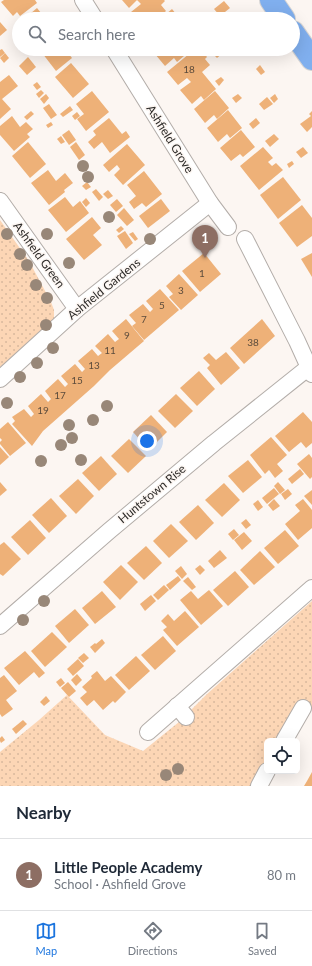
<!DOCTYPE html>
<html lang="en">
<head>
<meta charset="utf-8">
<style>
  :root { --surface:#fff; --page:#f2f2f3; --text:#1f2937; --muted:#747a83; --line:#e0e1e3; --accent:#1b74de }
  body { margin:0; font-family:Lato,sans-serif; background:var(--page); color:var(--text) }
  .controls { position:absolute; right:12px; bottom:12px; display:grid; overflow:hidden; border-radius:6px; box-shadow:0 4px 16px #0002 }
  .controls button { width:36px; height:36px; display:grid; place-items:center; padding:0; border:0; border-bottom:1px solid var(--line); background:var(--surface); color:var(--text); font:20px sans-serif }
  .you { position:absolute; left:147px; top:441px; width:14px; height:14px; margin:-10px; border:3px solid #fff; border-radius:50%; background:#1a73e8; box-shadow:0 0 0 6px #1a73e833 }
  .badge { display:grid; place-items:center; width:26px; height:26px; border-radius:50%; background:var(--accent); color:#fff; font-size:13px; font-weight:700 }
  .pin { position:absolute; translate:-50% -33px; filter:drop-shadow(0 1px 2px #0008) }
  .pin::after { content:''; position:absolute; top:21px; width:14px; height:12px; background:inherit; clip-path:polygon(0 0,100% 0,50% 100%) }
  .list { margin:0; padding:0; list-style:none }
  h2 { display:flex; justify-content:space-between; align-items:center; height:52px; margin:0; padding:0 16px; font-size:17px }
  h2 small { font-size:13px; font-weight:400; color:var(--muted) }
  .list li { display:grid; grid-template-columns:26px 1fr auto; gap:12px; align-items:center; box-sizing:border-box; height:72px; padding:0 16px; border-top:1px solid var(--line) }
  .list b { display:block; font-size:15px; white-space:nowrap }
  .list p { margin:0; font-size:13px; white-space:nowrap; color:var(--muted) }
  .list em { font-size:13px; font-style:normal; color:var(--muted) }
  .icon { flex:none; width:22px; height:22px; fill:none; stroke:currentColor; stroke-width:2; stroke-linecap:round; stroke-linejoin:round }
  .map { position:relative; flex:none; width:312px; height:786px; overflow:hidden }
  .search { position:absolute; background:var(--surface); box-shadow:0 4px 16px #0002; left:12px; right:12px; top:12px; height:44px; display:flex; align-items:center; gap:10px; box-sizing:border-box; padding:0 14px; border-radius:22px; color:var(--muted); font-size:15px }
  .sheet { height:124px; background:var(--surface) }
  nav { display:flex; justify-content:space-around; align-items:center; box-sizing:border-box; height:56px; border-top:1px solid var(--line); background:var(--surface); font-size:11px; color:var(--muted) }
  nav a { display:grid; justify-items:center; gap:2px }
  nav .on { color:var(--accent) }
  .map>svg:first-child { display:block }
</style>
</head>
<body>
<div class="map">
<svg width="312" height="786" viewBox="0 0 312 786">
  <defs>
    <pattern id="grass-dots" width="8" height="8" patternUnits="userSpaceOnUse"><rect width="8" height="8" fill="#fcd6b5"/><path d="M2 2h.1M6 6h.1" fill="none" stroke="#d8b89c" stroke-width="1.8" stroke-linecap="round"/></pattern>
  </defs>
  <rect width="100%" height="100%" fill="#fcf6f2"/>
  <!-- grass -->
  <g fill="url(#grass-dots)">
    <path d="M0,220L29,261L51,302L54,310V318L51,325L0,367Z"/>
    <path d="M312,601V708L303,704L280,741H267V763L254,786H0V752L39,720L67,695L105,735L143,751L179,722L207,694Z"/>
  </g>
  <!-- building -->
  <g fill="#eeb178">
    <path d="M4,0H35L37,3L20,16L17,12L13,16L1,2Z"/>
    <path d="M122,0H164L165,1L161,5L166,11L157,19L151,18L150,19H136L131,12L141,4L137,0L129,8Z"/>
    <path d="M224,1L230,8L220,16L214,9Z"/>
    <path d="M37,8L46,19H24Z"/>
    <path d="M172,9L180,19H160Z"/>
    <path d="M0,22L7,30L0,36Z"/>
    <path d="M2,49L5,53L0,57V50Z"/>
    <path d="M39,49H65L72,58L56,71Z"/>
    <path d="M161,49H190L191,50L177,62L174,58L165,66L155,54Z"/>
    <path d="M195,49H201L207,57L205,59L210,65L202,72L216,89L204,100L201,96L192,104L180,90L191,82L187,78L178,85L167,72Z"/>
    <path d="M219,49H221L224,52L217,58L213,54Z"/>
    <path d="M5,53L9,58L4,63L0,58Z"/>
    <path d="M28,57L36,67L27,75L19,66Z"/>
    <path d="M71,63L89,84L73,98L55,77Z"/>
    <path d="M260,65L265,72L261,75L256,69Z"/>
    <path d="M9,75L18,86L2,99L11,109L0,119V82Z"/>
    <path d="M221,77L224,80L219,86L215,81Z"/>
    <path d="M37,82L41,87L37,90L33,85Z"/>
    <path d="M41,90L44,93L39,98L36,94Z"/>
    <path d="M92,91L109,112L86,131L77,119L84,114L76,104Z"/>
    <path d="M215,91L229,108L217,119L214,115L205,123L194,109Z"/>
    <path d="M46,94L49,98L44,104L40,99Z"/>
    <path d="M238,94L242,98L236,103L232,98Z"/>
    <path d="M275,94L278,99L274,103L270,98Z"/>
    <path d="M267,97L273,104L264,110L259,104Z"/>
    <path d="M49,104L57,115L51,119L43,108Z"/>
    <path d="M70,106L73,110L63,117L60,114Z"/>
    <path d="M228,110L242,128L230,138L227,134L218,142L207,128Z"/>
    <path d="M31,111L34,114L27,120L24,117Z"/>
    <path d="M312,111V127L307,132L300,124L311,116L309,114Z"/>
    <path d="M77,112L80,116L75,120L72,116Z"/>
    <path d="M12,116L20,127L26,122L33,129L27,134L30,137L14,151L0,135V126Z"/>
    <path d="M109,118L122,134L126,131L130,137L110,153L102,142L94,149L88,142L96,135L93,131Z"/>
    <path d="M256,118L260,123L253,129L249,124Z"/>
    <path d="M51,122L53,125L48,128L46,125Z"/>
    <path d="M69,130L76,140L69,145L62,135Z"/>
    <path d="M241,130L255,147L243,157L240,154L231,161L220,148Z"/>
    <path d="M274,134L279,139L270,147L265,141Z"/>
    <path d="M61,136L65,142L61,144L57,139Z"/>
    <path d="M28,142L46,164L30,178L12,156Z"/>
    <path d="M76,142L85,155L79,160L70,147Z"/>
    <path d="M127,144L145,165L123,185L114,175L120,169L117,165L109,172L103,165Z"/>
    <path d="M263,147L273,158L268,162L272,166L276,163L283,170L259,190L240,166Z"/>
    <path d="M303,147L308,153L301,158L296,152Z"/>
    <path d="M292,161L294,164L289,168L287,164Z"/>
    <path d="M48,170L56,181L65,173L73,183L64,190L65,192L49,205L31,183Z"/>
    <path d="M144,171L162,194L146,207L142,203L134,209L129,202L136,196L127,185Z"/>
    <path d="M283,177L301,200L278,219L260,195Z"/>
    <path d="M87,182L91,187L86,190L82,186Z"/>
    <path d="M96,189L103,197L99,201L92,192Z"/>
    <path d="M108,190L113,196L108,199L103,194Z"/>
    <path d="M65,197L73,207L80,201L89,213L66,232L48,210Z"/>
    <path d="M86,198L90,203L86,207L82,202Z"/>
    <path d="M117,199L123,206L116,212L110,205Z"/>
    <path d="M161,199L170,211L148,228L139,216Z"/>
    <path d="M302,205L312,218V236L297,247L279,223Z"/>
    <path d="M124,208L134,220L127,226L117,215Z"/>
    <path d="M92,217L101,228L93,235L102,245L84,260L66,239Z"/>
    <path d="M121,226L124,229L119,233L116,230Z"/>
    <path d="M125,231L133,243L126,249L117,236Z"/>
    <path d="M133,232L138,239L135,241L129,234Z"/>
    <path d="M204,253L221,274L200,292L182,271Z"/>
    <path d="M312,253V277L301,259Z"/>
    <path d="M179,274L198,295L181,310L169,297L173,294L166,286Z"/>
    <path d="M160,289L179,310L144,340L132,326L136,323L129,315L143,304L150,312L153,309L146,301Z"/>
    <path d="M126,319L144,341L110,370L94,386L43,431L32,446L12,424L15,421L12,417L24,409L31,417L34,414L28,406L41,394L48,402L51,399L45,391L58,379L65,387L68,384L61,376L75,364L82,372L85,369L78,361L92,349L98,356L102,353L95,346L108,334L115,342L119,339L112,331Z"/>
    <path d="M262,319L275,336L244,364L230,348Z"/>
    <path d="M226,352L240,368L221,385L207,368L210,365L203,358L209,353L216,360Z"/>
    <path d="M199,371L215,389L197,406L180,388Z"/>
    <path d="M176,394L193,411L175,428L158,411Z"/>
    <path d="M303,412L312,422V443L306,448L301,442L289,452L275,436Z"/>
    <path d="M151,415L167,432L149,450L133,432Z"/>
    <path d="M8,422L26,443L10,456L0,444V442L2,440L0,438V429Z"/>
    <path d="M271,437L287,455L277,464L283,471L275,478L269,470L265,474L250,455Z"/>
    <path d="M129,439L146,456L128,473L111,456Z"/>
    <path d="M0,447L9,457L0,465Z"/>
    <path d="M309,454L312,458V477L310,479L297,464Z"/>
    <path d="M101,456L117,474L99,491L82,473Z"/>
    <path d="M248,460L262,477L243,493L228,476Z"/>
    <path d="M300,469L304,474L292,484L288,479Z"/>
    <path d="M78,479L94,496L76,514L59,496Z"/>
    <path d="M0,482L7,490L0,496Z"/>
    <path d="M278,482L285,490L280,494L274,486Z"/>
    <path d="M224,483L240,500L222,517L205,500Z"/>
    <path d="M274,488L279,494L267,504L262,498Z"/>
    <path d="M288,489L292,494L285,500L281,494Z"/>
    <path d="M312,490V505L304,496Z"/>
    <path d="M51,498L67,516L49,533L32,515Z"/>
    <path d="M274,499L280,506L273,511L268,505Z"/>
    <path d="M303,499L312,510V528L298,540L285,524L300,511L295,505Z"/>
    <path d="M258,500L263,507L258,511L253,504Z"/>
    <path d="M198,505L214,523L196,540L179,522Z"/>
    <path d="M246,519L251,525L246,529L241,523Z"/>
    <path d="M30,520L46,538L28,555L11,537Z"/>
    <path d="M171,524L188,541L169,558L153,541Z"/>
    <path d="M234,529L239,535L233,540L228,534Z"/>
    <path d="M285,530L299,546L278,564L264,548Z"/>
    <path d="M244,532L252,541L242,550L234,540Z"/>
    <path d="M4,542L21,559L3,576L0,574V545Z"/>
    <path d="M146,546L162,563L144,580L127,563Z"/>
    <path d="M220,550L227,558L214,568L208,561Z"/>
    <path d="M260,551L275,567L254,585L240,570Z"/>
    <path d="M121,565L138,582L120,600L103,582Z"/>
    <path d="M200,565L205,570L200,575L195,569Z"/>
    <path d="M181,566L187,574L182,579L175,571Z"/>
    <path d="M235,571L249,587L228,606L213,590Z"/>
    <path d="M178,576L181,580L170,590L166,585Z"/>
    <path d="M188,577L196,587L192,590L183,581Z"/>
    <path d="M164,585L169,590L158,600L153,595Z"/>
    <path d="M209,590L223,606L201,625L180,600L191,591L198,599Z"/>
    <path d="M102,591L116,607L95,624L82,608Z"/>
    <path d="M151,595L156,601L145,611L140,604Z"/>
    <path d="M75,609L89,625L69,643L55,626Z"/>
    <path d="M185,611L199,627L177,646L163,630L167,627L161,621L168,614L174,621Z"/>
    <path d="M52,632L67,647L45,667L31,651Z"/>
    <path d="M163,636L176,651L155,670L141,655Z"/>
    <path d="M102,639L105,643L95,653L90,647L95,643L96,644Z"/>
    <path d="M25,651L45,673L39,678L34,672L19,685L4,668Z"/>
    <path d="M84,653L89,658L83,663L78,658Z"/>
    <path d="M136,656L150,671L129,690L115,675Z"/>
    <path d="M78,659L84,666L73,676L67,669Z"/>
    <path d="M97,671L105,681L111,676L126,692L115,703L113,701L103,710L94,700L87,706L80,698L87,692L82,687L92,678L91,676Z"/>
    <path d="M77,674L82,680L76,686L71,680Z"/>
    <path d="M4,675L17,691L6,700L13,709L2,717L0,714V678Z"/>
    <path d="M61,678L65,683L60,687L56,682Z"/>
    <path d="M68,682L76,691L69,697L61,688Z"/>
    <path d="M46,696L50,701L44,706L40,702Z"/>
    <path d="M23,720L27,724L16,734L12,729Z"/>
    <path d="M2,736L5,740L1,743L0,741V738Z"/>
    <path d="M312,772V786H304L307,781Z"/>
  </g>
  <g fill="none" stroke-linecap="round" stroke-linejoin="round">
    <!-- minor casing -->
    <g stroke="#b3ada9" stroke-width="18">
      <g id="minor">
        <path d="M83,0L95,19"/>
        <path d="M114,49L210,203L228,227"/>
        <path d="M0,201L77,309"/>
        <path d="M245,239L297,341L312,374"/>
        <path d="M0,379L77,309L210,203"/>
        <path d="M0,626L109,531L214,443L309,367"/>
        <path d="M177,706L186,717"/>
        <path d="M148,732L312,588"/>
        <path d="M284,741L303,708"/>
        <path d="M259,786L267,771"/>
      </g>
    </g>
    <!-- trunk casing -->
    <g stroke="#d5d4d4" stroke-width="24">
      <g id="trunk">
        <path d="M271,0L284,19"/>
        <path d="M293,32L312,59"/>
      </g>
    </g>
    <!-- minor -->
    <use href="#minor" stroke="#fff" stroke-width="16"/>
    <!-- trunk -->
    <use href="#trunk" stroke="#80afee" stroke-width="22"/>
  </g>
  <!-- trees -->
  <g fill="#988778">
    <circle cx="83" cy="166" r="6"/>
    <circle cx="88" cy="177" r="6"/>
    <circle cx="109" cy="217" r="6"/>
    <circle cx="7" cy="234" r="6"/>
    <circle cx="47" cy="234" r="6"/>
    <circle cx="150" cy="239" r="6"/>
    <circle cx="20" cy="254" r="6"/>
    <circle cx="69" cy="263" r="6"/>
    <circle cx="27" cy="265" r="6"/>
    <circle cx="36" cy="285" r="6"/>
    <circle cx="47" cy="298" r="6"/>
    <circle cx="46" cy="325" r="6"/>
    <circle cx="53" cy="348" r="6"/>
    <circle cx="37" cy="363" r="6"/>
    <circle cx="20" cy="377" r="6"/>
    <circle cx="7" cy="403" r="6"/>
    <circle cx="107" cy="406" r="6"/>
    <circle cx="93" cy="420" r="6"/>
    <circle cx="69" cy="425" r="6"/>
    <circle cx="72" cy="438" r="6"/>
    <circle cx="61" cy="445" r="6"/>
    <circle cx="81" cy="460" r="6"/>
    <circle cx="41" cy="461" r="6"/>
    <circle cx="44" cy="601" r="6"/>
    <circle cx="23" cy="620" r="6"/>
    <circle cx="178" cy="769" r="6"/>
    <circle cx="166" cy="775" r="6"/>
  </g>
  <g text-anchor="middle" stroke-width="3" stroke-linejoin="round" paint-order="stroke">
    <!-- number labels -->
    <g font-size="10" fill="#5c4c3c">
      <text x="189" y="73">18</text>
      <text x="202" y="277">1</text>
      <text x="181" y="294">3</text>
      <text x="162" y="309">5</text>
      <text x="144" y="323">7</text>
      <text x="127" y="339">9</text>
      <text x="253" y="346">38</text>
      <text x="110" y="354">11</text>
      <text x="94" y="369">13</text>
      <text x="77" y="384">15</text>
      <text x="60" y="399">17</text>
      <text x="43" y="414">19</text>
    </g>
    <!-- street labels -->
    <g font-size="12" fill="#2c2a28" stroke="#fcf6f2">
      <text transform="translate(170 139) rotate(58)" y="4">Ashfield Grove</text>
      <text transform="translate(39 255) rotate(54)" y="4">Ashfield Green</text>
      <text transform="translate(104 289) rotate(-39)" y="4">Ashfield Gardens</text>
      <text transform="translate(152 494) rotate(-40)" y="4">Huntstown Rise</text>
    </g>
  </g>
</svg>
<div class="controls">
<button><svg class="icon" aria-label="locate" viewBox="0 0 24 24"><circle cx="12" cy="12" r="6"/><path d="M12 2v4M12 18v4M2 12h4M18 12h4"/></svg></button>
</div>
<div class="you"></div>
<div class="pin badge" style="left:205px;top:258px;background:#8d6e63">1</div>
<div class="search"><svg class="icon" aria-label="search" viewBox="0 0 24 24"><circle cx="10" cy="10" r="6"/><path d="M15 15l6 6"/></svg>Search here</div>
</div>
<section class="sheet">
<h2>Nearby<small></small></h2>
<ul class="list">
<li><span class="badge" style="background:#8d6e63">1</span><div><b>Little People Academy</b><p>School · Ashfield Grove</p></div><em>80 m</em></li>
</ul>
</section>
<nav>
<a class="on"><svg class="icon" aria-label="map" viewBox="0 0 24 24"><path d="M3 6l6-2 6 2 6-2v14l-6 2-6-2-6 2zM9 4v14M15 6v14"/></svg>Map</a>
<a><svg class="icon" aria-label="directions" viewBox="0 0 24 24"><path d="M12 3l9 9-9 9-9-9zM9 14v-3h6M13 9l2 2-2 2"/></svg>Directions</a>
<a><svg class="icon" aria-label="saved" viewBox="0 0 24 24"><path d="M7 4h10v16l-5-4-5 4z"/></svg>Saved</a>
</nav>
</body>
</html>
